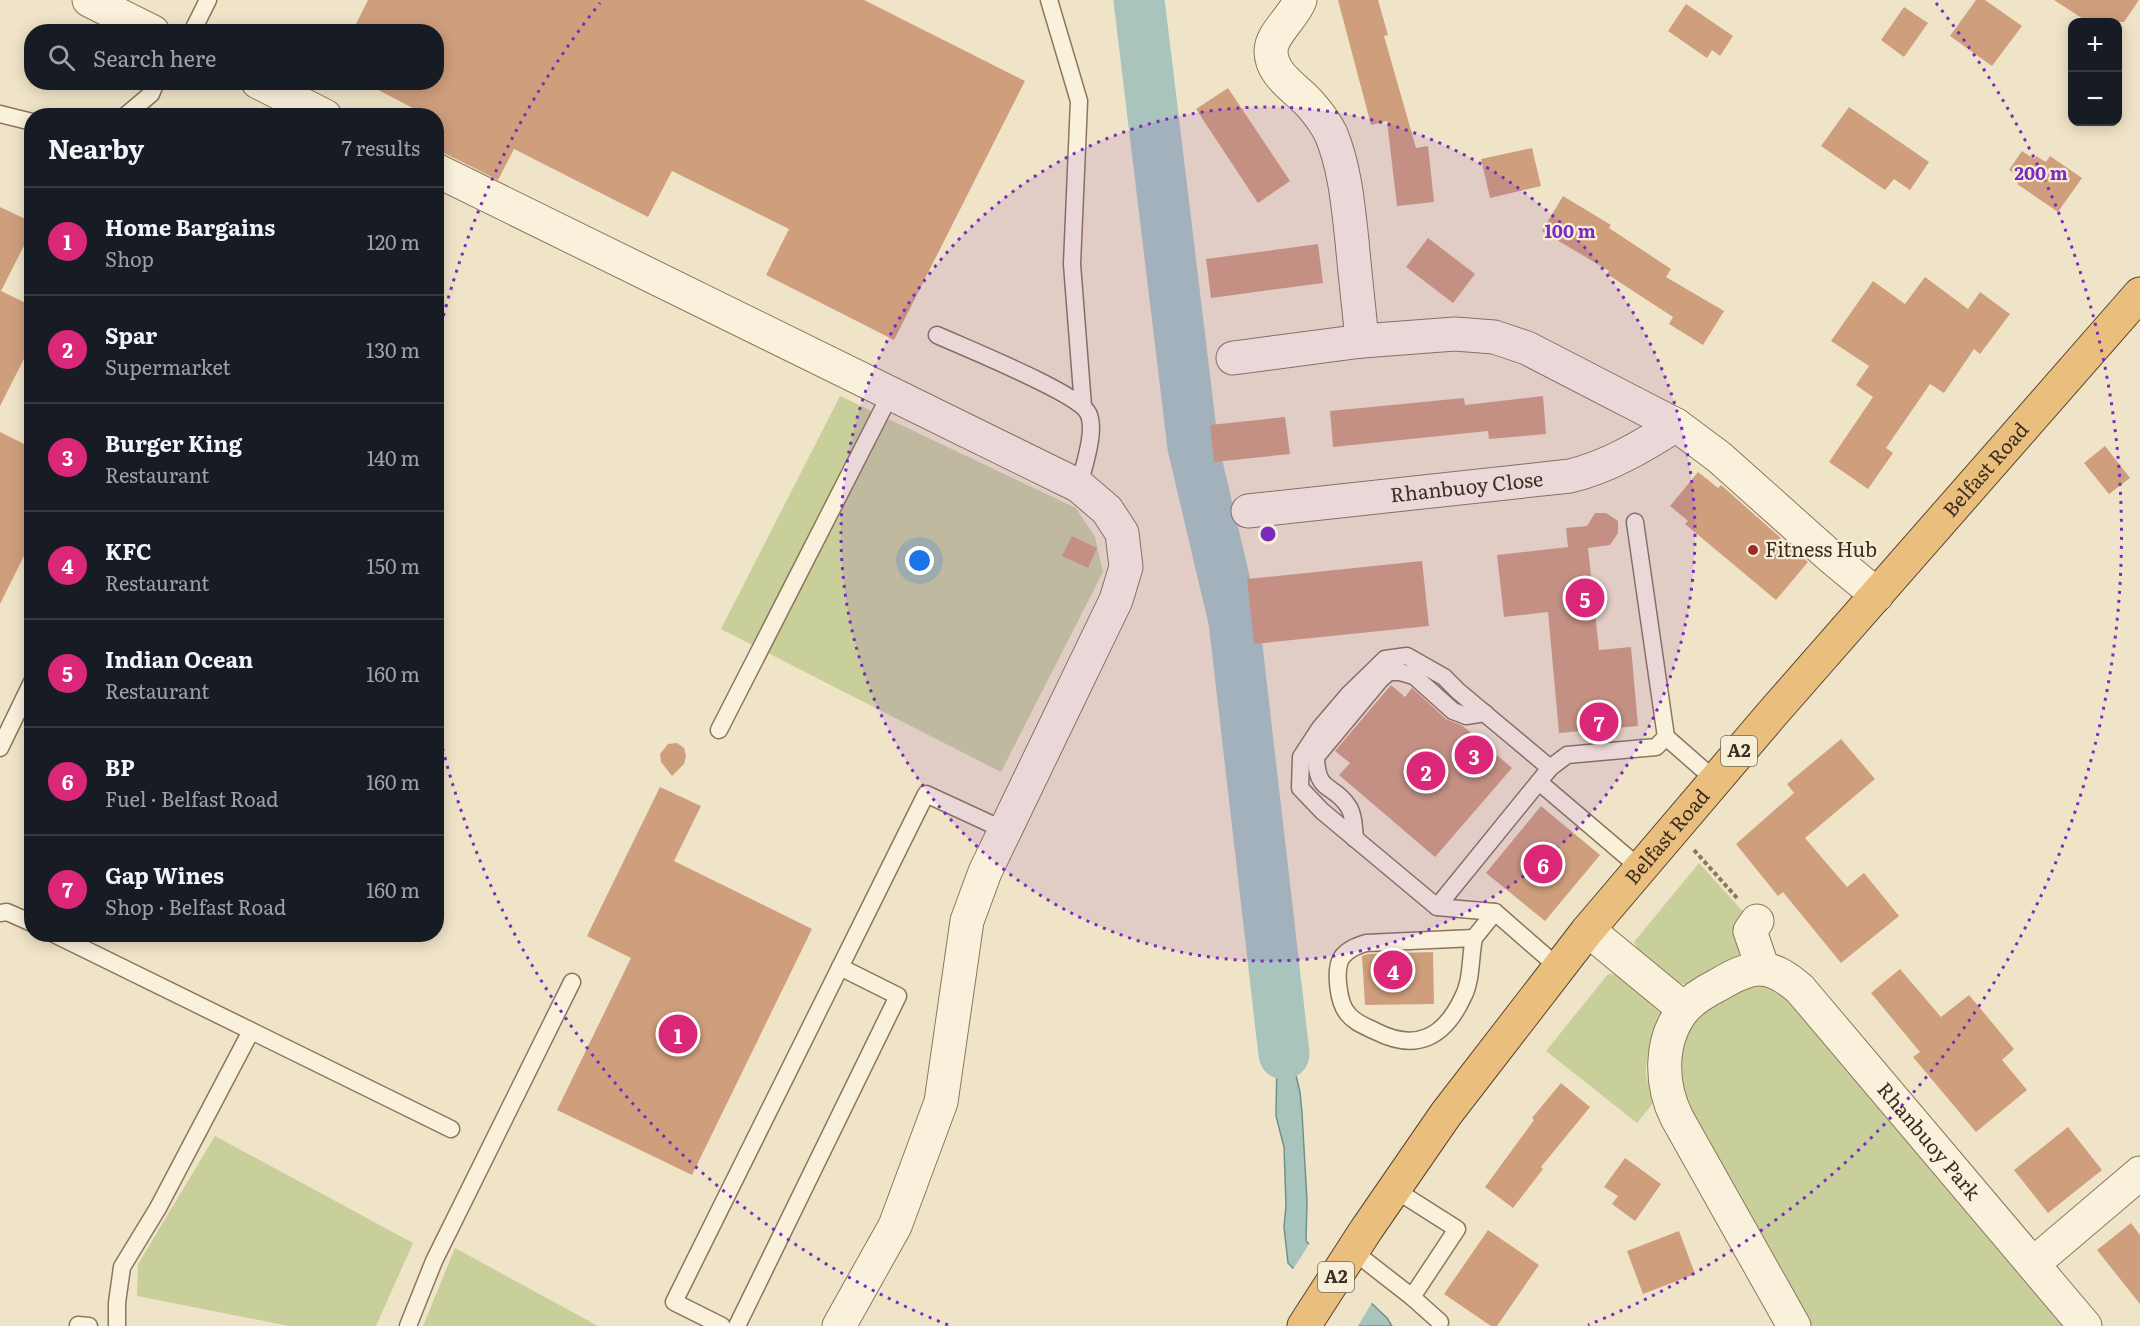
<!DOCTYPE html>
<html lang="en">
<head>
<meta charset="utf-8">
<style>
  :root { --surface:#171b24; --page:#20242c; --text:#f1f3f6; --muted:#9ea1a6; --line:#363941; --accent:#db2777 }
  body { margin:0; font-family:Literata,serif; background:var(--page); color:var(--text) }
  .controls { position:absolute; right:18px; top:18px; display:grid; overflow:hidden; border-radius:12px; box-shadow:0 3px 15px #0003 }
  .controls button { width:54px; height:54px; display:grid; place-items:center; padding:0; border:0; border-bottom:2px solid var(--line); background:var(--surface); color:var(--text); font:30px sans-serif }
  .you { position:absolute; left:920px; top:561px; width:21px; height:21px; margin:-15px; border:4px solid #fff; border-radius:50%; background:#1a73e8; box-shadow:0 0 0 9px #1a73e833 }
  .badge { display:grid; place-items:center; width:39px; height:39px; border-radius:50%; background:var(--accent); color:#fff; font-size:20px; font-weight:700 }
  .pin { position:absolute; translate:-50% -50%; border:3px solid #fff; box-shadow:0 2px 6px #0006 }
  .list { margin:0; padding:0; list-style:none }
  h2 { display:flex; justify-content:space-between; align-items:center; height:78px; margin:0; padding:0 24px; font-size:26px }
  h2 small { font-size:20px; font-weight:400; color:var(--muted) }
  .list li { display:grid; grid-template-columns:39px 1fr auto; gap:18px; align-items:center; box-sizing:border-box; height:108px; padding:0 24px; border-top:2px solid var(--line) }
  .list b { display:block; font-size:22px; white-space:nowrap }
  .list p { margin:0; font-size:20px; white-space:nowrap; color:var(--muted) }
  .list em { font-size:20px; font-style:normal; color:var(--muted) }
  .icon { flex:none; width:33px; height:33px; fill:none; stroke:currentColor; stroke-width:2; stroke-linecap:round; stroke-linejoin:round }
  .map { position:relative; flex:none; width:2140px; height:1326px; overflow:hidden }
  .search { position:absolute; background:var(--surface); box-shadow:0 3px 15px #0003; left:24px; top:24px; width:420px; height:66px; display:flex; align-items:center; gap:15px; box-sizing:border-box; padding:0 21px; border-radius:24px; color:var(--muted); font-size:22px }
  .panel { position:absolute; background:var(--surface); box-shadow:0 3px 15px #0003; left:24px; top:108px; width:420px; height:834px; border-radius:24px }
  .map>svg:first-child { display:block }
</style>
</head>
<body>
<div class="map">
<svg width="2140" height="1326" viewBox="0 0 2140 1326">
  <rect width="100%" height="100%" fill="#f0e4c8"/>
  <!-- green -->
  <g fill="#c9cf9b">
    <path d="M840,396L1076,508L1095,537L1103,572L1001,772L721,629Z"/>
    <path d="M1699,863L1748,917L1746,948C1736,957 1719,976 1707,981C1675,993 1646,971 1634,942Z"/>
    <path d="M1608,974L1620,975L1663,1014C1655,1033 1645,1053 1646,1074C1647,1083 1652,1093 1654,1102L1637,1123L1546,1051Z"/>
    <path d="M1756,984L1773,987L1782,991L2064,1326H1810L1683,1102L1679,1043L1707,1004Z"/>
    <path d="M215,1136L413,1243L376,1326H289L137,1296L138,1264Z"/>
    <path d="M455,1248L598,1326H423Z"/>
  </g>
  <!-- water -->
  <path fill="#a9c4bc" stroke="#6f938a" stroke-width="1.5" d="M1290,1051L1300,1092L1302,1113L1307,1201L1306,1241L1387,1318L1392,1326H1349L1288,1263L1284,1227L1286,1206L1284,1147L1276,1116L1277,1056Z"/>
  <!-- pier -->
  <path fill="#f0e4c8" d="M1311,1241L1373,1301L1358,1326H1345L1292,1271Z"/>
  <g fill="none" stroke-linecap="round" stroke-linejoin="round">
    <!-- river -->
    <path stroke="#a9c4bc" stroke-width="51" d="M1139,0L1193,447L1234,621L1284,1054"/>
  </g>
  <!-- building -->
  <g fill="#cf9f7d">
    <path d="M368,0H864L1025,81L894,340L766,275L789,229L672,171L648,217L514,149L498,180L444,153L436,152V116H428L363,82H436V32H352Z"/>
    <path d="M1338,0H1378L1388,35L1384,36L1416,148L1428,146L1434,202L1397,206L1387,121L1371,125Z"/>
    <path d="M1976,0H1985L2022,26L1992,66L1950,36Z"/>
    <path d="M2054,0H2139L2124,22H2088Z"/>
    <path d="M1686,4L1733,36L1720,56L1712,50L1707,58L1668,31Z"/>
    <path d="M1904,7L1928,23L1904,57L1881,40Z"/>
    <path d="M1228,88L1290,181L1258,203L1196,109Z"/>
    <path d="M1849,107L1929,162L1910,190L1894,179L1885,190L1821,146Z"/>
    <path d="M1532,148L1541,186L1490,198L1481,159Z"/>
    <path d="M2022,151L2034,159L2036,156L2046,162L2050,156L2082,178L2058,212L2017,184L2021,178L2009,170Z"/>
    <path d="M1563,196L1611,225L1609,228L1671,269L1666,277L1724,311L1703,345L1669,324L1673,317L1607,274L1609,271L1542,231Z"/>
    <path d="M0,207L32,222V230L1,291L32,306V343L0,406Z"/>
    <path d="M1428,238L1475,274L1453,303L1406,267Z"/>
    <path d="M1318,244L1323,283L1211,298L1206,259Z"/>
    <path d="M1925,277L1968,309L1980,292L2010,314L1980,354L1974,349L1944,393L1930,384L1886,448L1893,453L1868,489L1829,462L1873,397L1856,385L1869,366L1831,341L1873,281L1905,304Z"/>
    <path d="M1543,396L1546,434L1489,439L1488,431L1333,447L1330,411L1464,398L1465,405Z"/>
    <path d="M1285,417L1290,454L1214,462L1210,425Z"/>
    <path d="M0,432L32,448V540L0,604Z"/>
    <path d="M2105,446L2130,478L2109,494L2084,463Z"/>
    <path d="M1698,472L1718,488L1721,485L1808,562L1776,600L1685,524L1688,521L1670,506Z"/>
    <path d="M1595,513H1606L1618,521V533L1610,545L1588,548L1599,650L1631,647L1638,726L1559,733L1548,612L1504,617L1497,555L1568,547L1566,528L1587,526Z"/>
    <path d="M1072,536L1097,548L1088,568L1062,556Z"/>
    <path d="M1422,561L1429,626L1254,644L1247,579Z"/>
    <path d="M1391,685L1405,697L1412,688L1446,719L1463,726L1512,768L1435,857L1339,775L1350,763L1335,751Z"/>
    <path d="M1841,739L1875,779L1805,838L1847,887L1864,873L1899,916L1841,963L1783,892L1778,896L1736,844L1794,793L1787,784Z"/>
    <path d="M677,743L684,748L686,756L684,764L672,776L661,762L660,754L668,744Z"/>
    <path d="M660,787L701,806L674,861L812,929L692,1175L557,1110L631,958L587,936Z"/>
    <path d="M1541,806L1600,855L1545,921L1486,873Z"/>
    <path d="M1433,952L1434,1004L1365,1005L1362,956L1368,954Z"/>
    <path d="M1900,969L1941,1017L1969,995L2014,1049L2002,1060L2027,1090L1976,1132L1913,1057L1920,1052L1871,993Z"/>
    <path d="M1561,1083L1590,1107L1541,1167L1543,1169L1513,1208L1485,1187L1534,1120L1532,1118Z"/>
    <path d="M2068,1127L2102,1170L2048,1213L2014,1170Z"/>
    <path d="M1625,1158L1661,1184L1635,1221L1612,1204L1618,1196L1604,1187Z"/>
    <path d="M2131,1223L2140,1235V1304L2097,1250Z"/>
    <path d="M1488,1230L1539,1265L1497,1326H1491L1444,1294Z"/>
    <path d="M1679,1231L1695,1274L1643,1294L1627,1251Z"/>
  </g>
  <g fill="none" stroke-linecap="round" stroke-linejoin="round">
    <!-- service casing -->
    <g stroke="#8d765c" stroke-width="19">
      <g id="service">
        <path d="M1049,0L1079,101L1072,264L1083,406"/>
        <path d="M192,32L208,0"/>
        <path d="M0,114L32,122"/>
        <path d="M125,116L151,94L156,82"/>
        <path d="M937,335C963,347 1078,393 1088,413C1097,430 1083,468 1079,486"/>
        <path d="M1635,522L1666,737L1715,780"/>
        <path d="M719,730L891,393"/>
        <path d="M0,748L32,682"/>
        <path d="M1550,768L1458,691L1444,677L1407,656L1385,659L1349,694L1320,728L1301,757L1300,788L1322,811L1437,907L1495,912L1558,967"/>
        <path d="M1539,782L1640,868"/>
        <path d="M1355,839C1354,830 1354,814 1348,806C1333,783 1317,794 1316,757L1381,679L1389,672H1400L1414,676L1453,711L1466,716L1485,713"/>
        <path d="M1437,907L1550,768L1567,755L1656,747L1666,737"/>
        <path d="M0,913L7,912L32,923"/>
        <path d="M54,934L451,1129"/>
        <path d="M1474,938C1470,957 1472,980 1463,997C1444,1038 1416,1052 1375,1031C1365,1026 1355,1023 1348,1014C1338,1003 1334,969 1342,957C1348,949 1357,946 1366,943Z"/>
        <path d="M1474,938L1495,912"/>
        <path d="M1394,1189L1457,1229L1412,1297"/>
        <path d="M1353,1251L1412,1297L1440,1322"/>
        <path d="M78,1325L89,1326"/>
        <path d="M117,1326V1303L122,1267L158,1208L251,1031"/>
        <path d="M408,1326L434,1261L572,982"/>
        <path d="M722,1326L674,1302L926,794L1004,830"/>
        <path d="M737,1326L898,996L840,967"/>
      </g>
    </g>
    <!-- minor casing -->
    <g stroke="#8d765c" stroke-width="35">
      <g id="minor">
        <path d="M89,0L153,32"/>
        <path d="M1300,0C1294,17 1271,34 1271,51C1271,75 1296,88 1310,104C1318,113 1326,124 1331,134C1345,168 1348,205 1352,241C1355,275 1359,308 1362,341"/>
        <path d="M258,82L325,116"/>
        <path d="M436,170L1079,486L1107,510L1122,533L1126,567L1116,600L985,872L967,921L941,1102L895,1226L839,1326"/>
        <path d="M1233,358L1362,341L1455,334L1494,337L1527,348L1676,425L1719,457L1831,557L1877,595"/>
        <path id="s1" d="M1248,511L1570,476C1608,467 1643,446 1676,425"/>
        <path d="M1757,921L1750,931L1763,969"/>
        <path d="M1588,930L1684,1009"/>
        <path d="M2033,1264L2140,1173"/>
        <path id="s2" d="M1794,1326L1677,1118C1660,1084 1659,1040 1684,1009C1693,999 1706,991 1718,985C1753,964 1769,962 1800,989L2085,1326"/>
      </g>
    </g>
    <!-- trunk casing -->
    <g stroke="#5b4430" stroke-width="35">
      <g id="trunk">
        <path id="s3" d="M1304,1326L1366,1230L1446,1114L1588,930L1771,715L2140,294"/>
      </g>
    </g>
    <!-- path -->
    <path stroke="#8d765c" stroke-width="4" stroke-dasharray="4.5 3" stroke-linecap="butt" d="M1694,850L1737,898"/>
    <!-- service -->
    <use href="#service" stroke="#faf1dc" stroke-width="16"/>
    <!-- minor -->
    <use href="#minor" stroke="#faf1dc" stroke-width="33"/>
    <!-- trunk -->
    <use href="#trunk" stroke="#eabe7c" stroke-width="33"/>
  </g>
  <!-- distance rings -->
  <circle cx="1268" cy="534" r="427" fill="#7b2cbf" fill-opacity=".12"/>
  <g fill="none" stroke="#7b2cbf" stroke-width="3" stroke-dasharray="3 6">
    <circle cx="1268" cy="534" r="427"/>
    <path d="M948 1325A853 853 0 0 1 437 726M437 342A853 853 0 0 1 600 3M1936 3A853 853 0 0 1 1588 1325"/>
  </g>
  <!-- markers -->
  <circle fill="#9e2a2b" stroke="#f7eed8" stroke-width="2" cx="1753" cy="550" r="6"/>
  <g text-anchor="middle" stroke-width="4.5" stroke-linejoin="round" paint-order="stroke">
    <!-- shield labels -->
    <g fill="#f7eed8" stroke="#756857" stroke-width="1.5">
      <rect x="1721" y="736" width="36" height="30" rx="4.5"/>
      <rect x="1318" y="1262" width="36" height="30" rx="4.5"/>
    </g>
    <g font-size="18" font-weight="bold" fill="#3d2e20">
      <text x="1739" y="757">A2</text>
      <text x="1336" y="1283">A2</text>
    </g>
    <!-- street labels -->
    <g font-size="20" fill="#3d2e20" stroke="#f7eed8">
      <text dy="7" stroke="none"><textPath href="#s3" startOffset="1096">Belfast Road</textPath></text>
      <text dy="7" stroke="none"><textPath href="#s1" startOffset="220">Rhanbuoy Close</textPath></text>
      <text dy="7" stroke="none"><textPath href="#s3" startOffset="610">Belfast Road</textPath></text>
      <text dy="7" stroke="none"><textPath href="#s2" startOffset="686">Rhanbuoy Park</textPath></text>
    </g>
    <!-- poi labels -->
    <g font-size="20" fill="#3d2e20" stroke="#f7eed8" text-anchor="start">
      <text x="1765" y="557">Fitness Hub</text>
    </g>
  </g>
  <circle cx="1268" cy="534" r="9" fill="#7b2cbf" stroke="#f7eed8" stroke-width="3"/>
  <g font-size="18" text-anchor="middle" font-weight="bold" fill="#7b2cbf" stroke="#f7eed8" stroke-width="4.5" stroke-linejoin="round" paint-order="stroke">
    <text x="2041" y="180">200 m</text>
    <text x="1570" y="238">100 m</text>
  </g>
</svg>
<div class="controls">
<button>+</button>
<button>−</button>
</div>
<div class="you"></div>
<div class="pin badge" style="left:678px;top:1034px">1</div>
<div class="pin badge" style="left:1426px;top:771px">2</div>
<div class="pin badge" style="left:1474px;top:755px">3</div>
<div class="pin badge" style="left:1393px;top:970px">4</div>
<div class="pin badge" style="left:1585px;top:598px">5</div>
<div class="pin badge" style="left:1543px;top:864px">6</div>
<div class="pin badge" style="left:1599px;top:722px">7</div>
<div class="search"><svg class="icon" aria-label="search" viewBox="0 0 24 24"><circle cx="10" cy="10" r="6"/><path d="M15 15l6 6"/></svg>Search here</div>
<section class="panel">
<h2>Nearby<small>7 results</small></h2>
<ul class="list">
<li><span class="badge">1</span><div><b>Home Bargains</b><p>Shop</p></div><em>120 m</em></li>
<li><span class="badge">2</span><div><b>Spar</b><p>Supermarket</p></div><em>130 m</em></li>
<li><span class="badge">3</span><div><b>Burger King</b><p>Restaurant</p></div><em>140 m</em></li>
<li><span class="badge">4</span><div><b>KFC</b><p>Restaurant</p></div><em>150 m</em></li>
<li><span class="badge">5</span><div><b>Indian Ocean</b><p>Restaurant</p></div><em>160 m</em></li>
<li><span class="badge">6</span><div><b>BP</b><p>Fuel · Belfast Road</p></div><em>160 m</em></li>
<li><span class="badge">7</span><div><b>Gap Wines</b><p>Shop · Belfast Road</p></div><em>160 m</em></li>
</ul>
</section>
</div>
</body>
</html>
